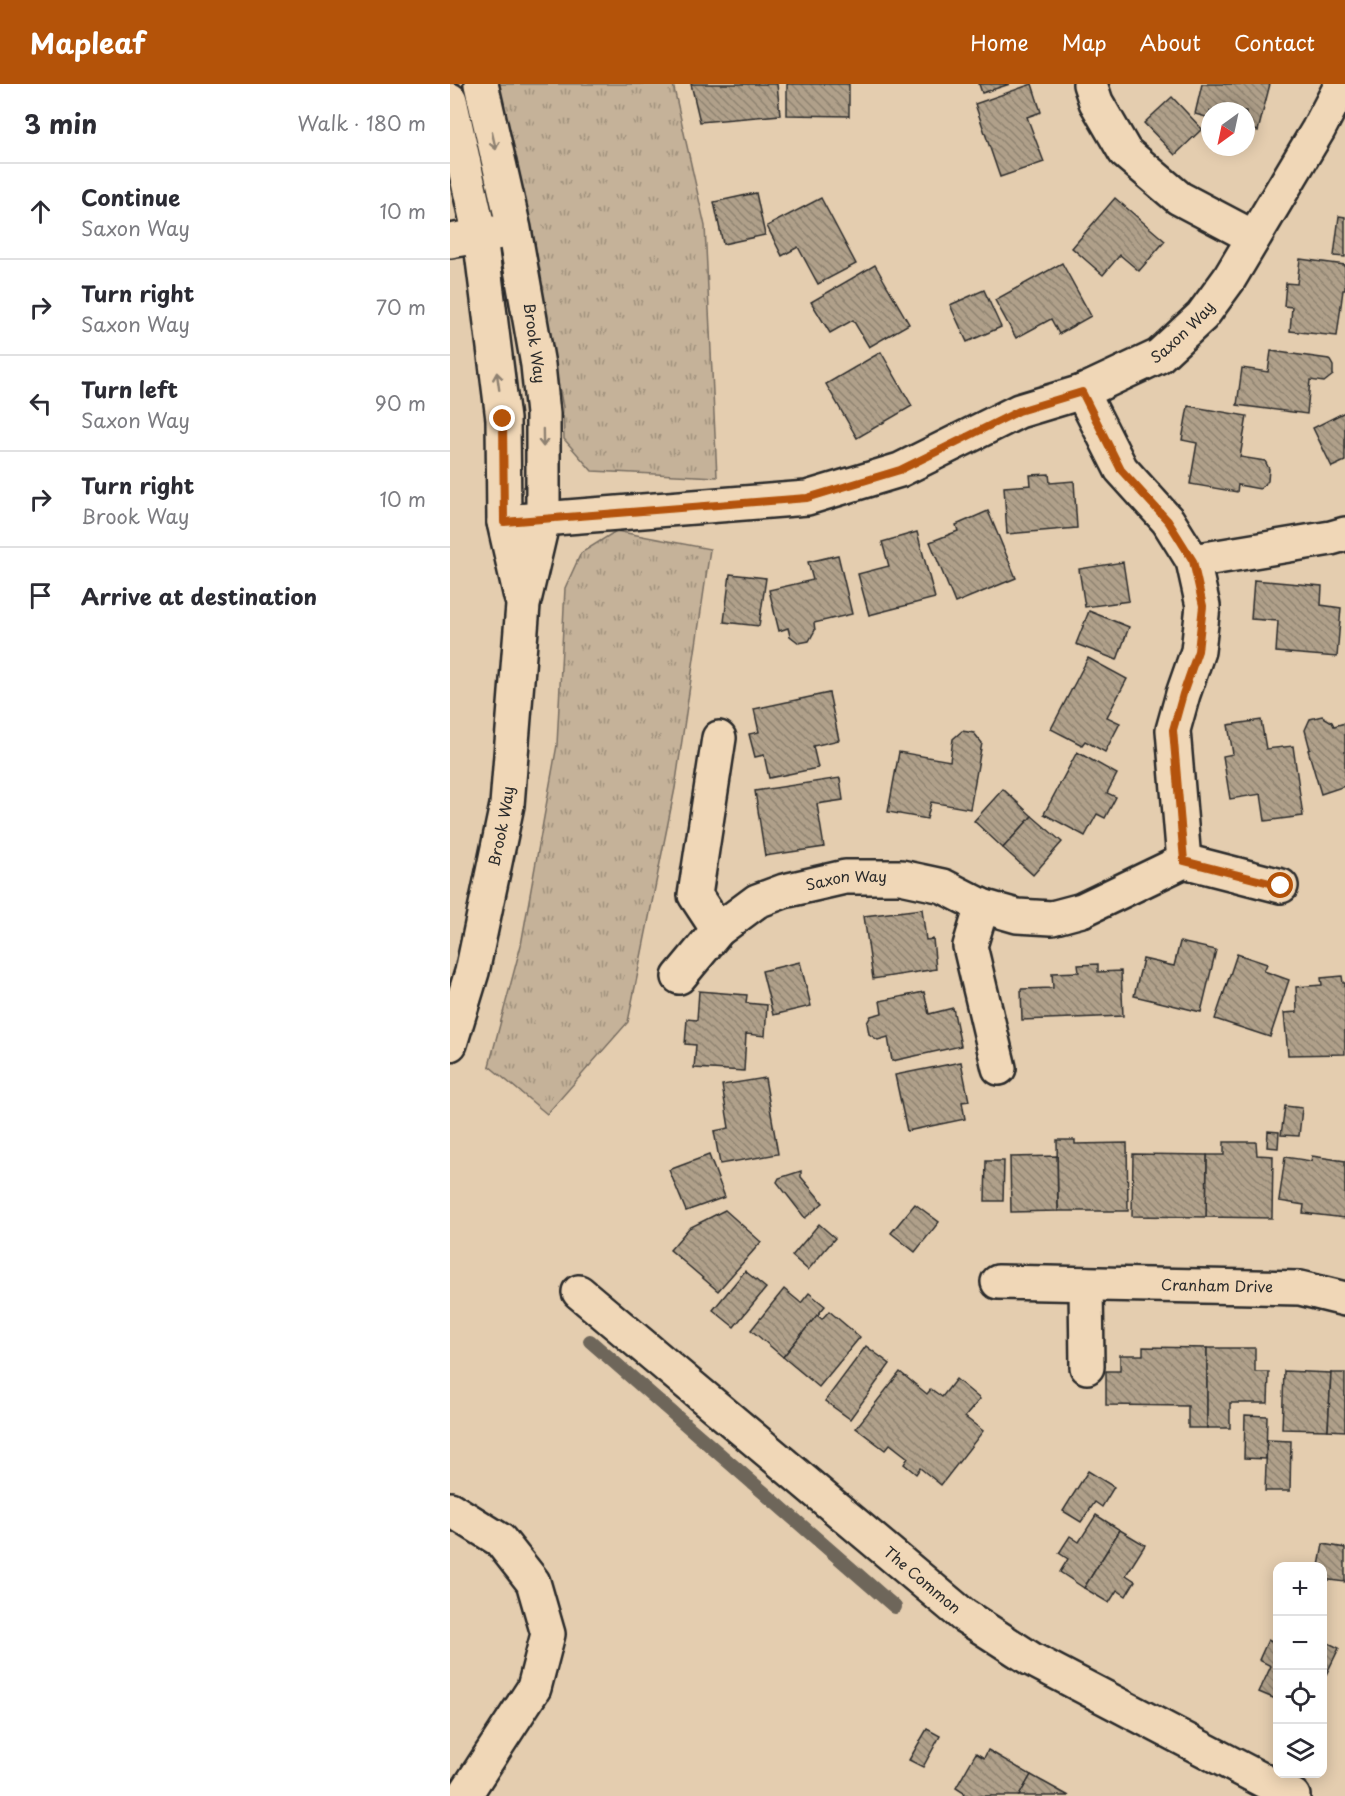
<!DOCTYPE html>
<html lang="en">
<head>
<meta charset="utf-8">
<style>
  :root { --surface:#fff; --page:#f7f7f7; --text:#2b2b33; --muted:#7c7c81; --line:#e1e1e2; --accent:#b45309 }
  body { margin:0; font-family:"Playpen Sans",sans-serif; background:var(--page); color:var(--text) }
  .controls { position:absolute; right:18px; bottom:18px; display:grid; overflow:hidden; border-radius:12px; box-shadow:0 3px 15px #0003 }
  .controls button { width:54px; height:54px; display:grid; place-items:center; padding:0; border:0; border-bottom:2px solid var(--line); background:var(--surface); color:var(--text); font:30px sans-serif }
  .compass { position:absolute; left:751px; top:18px; width:54px; height:54px; border-radius:50%; background:var(--surface); box-shadow:0 3px 15px #0003; rotate:213deg }
  .stop { position:absolute; width:18px; height:18px; margin:-14px; border:4px solid #b45309; border-radius:50%; background:#fff }
  .stop.end { background:#b45309; border-color:#fff; box-shadow:0 2px 6px #0008 }
  .list { margin:0; padding:0; list-style:none }
  h2 { display:flex; justify-content:space-between; align-items:center; height:78px; margin:0; padding:0 24px; font-size:26px }
  h2 small { font-size:20px; font-weight:400; color:var(--muted) }
  .list li { display:grid; grid-template-columns:39px 1fr auto; gap:18px; align-items:center; box-sizing:border-box; height:96px; padding:0 24px; border-top:2px solid var(--line) }
  .list b { display:block; font-size:22px; white-space:nowrap }
  .list p { margin:0; font-size:20px; white-space:nowrap; color:var(--muted) }
  .list em { font-size:20px; font-style:normal; color:var(--muted) }
  .icon { flex:none; width:33px; height:33px; fill:none; stroke:currentColor; stroke-width:2; stroke-linecap:round; stroke-linejoin:round }
  .map { position:relative; flex:none; width:895px; height:1712px; overflow:hidden }
  header { display:flex; align-items:center; gap:36px; box-sizing:border-box; height:84px; padding:0 30px; background:var(--accent); color:#fff }
  header strong { font-size:28px }
  nav { display:flex; gap:33px; margin-inline-start:auto; font-size:21px }
  main { display:flex }
  aside { flex:1; background:var(--surface) }
  .map>svg:first-child { display:block }
</style>
</head>
<body>
<header>
<strong>Mapleaf</strong>
<nav><a>Home</a><a>Map</a><a>About</a><a>Contact</a></nav>
</header>
<main>
<aside>
<h2>3 min<small>Walk · 180 m</small></h2>
<ul class="list">
<li><svg class="icon" aria-label="ahead" viewBox="0 0 24 24"><path d="M12 20V5M6 11l6-6 6 6"/></svg><div><b>Continue</b><p>Saxon Way</p></div><em>10 m</em></li>
<li><svg class="icon" aria-label="right" viewBox="0 0 24 24"><path d="M7 20v-9h11M14 6l5 5-5 5"/></svg><div><b>Turn right</b><p>Saxon Way</p></div><em>70 m</em></li>
<li><svg class="icon" aria-label="left" viewBox="0 0 24 24"><path d="M17 20v-9H6M10 6l-5 5 5 5"/></svg><div><b>Turn left</b><p>Saxon Way</p></div><em>90 m</em></li>
<li><svg class="icon" aria-label="right" viewBox="0 0 24 24"><path d="M7 20v-9h11M14 6l5 5-5 5"/></svg><div><b>Turn right</b><p>Brook Way</p></div><em>10 m</em></li>
<li><svg class="icon" aria-label="arrive" viewBox="0 0 24 24"><path d="M6 21V4h12l-3 4 3 4H6"/></svg><div><b>Arrive at destination</b></div></li>
</ul>
</aside>
<div class="map">
<svg width="895" height="1712" viewBox="0 0 895 1712">
  <defs>
    <pattern id="grass-tufts" width="24" height="20" patternUnits="userSpaceOnUse" patternTransform="scale(1.5)"><rect width="24" height="20" fill="#c5b299"/><path d="M3 7l-1-3M5 7V3M7 7l1-3M15 17l-1-3M17 17v-4M19 17l1-3" fill="none" stroke="#a0917d"/></pattern>
    <pattern id="building-back-hatch" width="6" height="6" patternUnits="userSpaceOnUse" patternTransform="scale(1.5)"><rect width="6" height="6" fill="#b0a08a"/><path d="M-1 5l2 2M0 0l6 6M5-1l2 2" fill="none" stroke="#8f8371"/></pattern>
  </defs>
  <rect width="100%" height="100%" fill="#e4cdaf"/>
  <filter id="ink" filterUnits="userSpaceOnUse"><feTurbulence type="fractalNoise" baseFrequency=".0167" numOctaves="2"/><feDisplacementMap in="SourceGraphic" scale="12" xChannelSelector="R" yChannelSelector="G"/><feConvolveMatrix kernelMatrix="1 2 1 2 8 2 1 2 1" color-interpolation-filters="sRGB"/></filter>
  <g filter="url(#ink)">
    <!-- grass -->
    <g fill="url(#grass-tufts)" stroke="#786e62" stroke-width="1.5">
      <path d="M49,0H223L255,142L267,393L142,387L114,355L113,323Z"/>
      <path d="M166,447L260,465L225,704L178,938L97,1030L39,982L71,861L107,661L115,504L131,469Z"/>
    </g>
    <g fill="none" stroke-linecap="round" stroke-linejoin="round">
      <!-- stream -->
      <path stroke="#6e665a" stroke-width="14" d="M140,1257L445,1523"/>
    </g>
    <!-- building -->
    <g fill="url(#building-back-hatch)" stroke="#2b2b2b" stroke-width="1.5">
      <path d="M241,0H327L330,31L250,38Z"/>
      <path d="M337,0H399V32L337,31Z"/>
      <path d="M529,0H560L532,9Z"/>
      <path d="M582,0L591,28L577,33L594,78L550,93L525,20Z"/>
      <path d="M752,0H820L808,47L796,43V27H760V34L745,30Z"/>
      <path d="M722,13L752,45L725,71L694,39Z"/>
      <path d="M306,109L315,151L273,160L264,118Z"/>
      <path d="M371,114L406,180L368,200L348,163L332,172L317,142Z"/>
      <path d="M665,114L715,157L689,187L670,171L653,191L622,164Z"/>
      <path d="M889,132L895,133V173L884,172Z"/>
      <path d="M850,175L895,181V206H893L887,252L840,247L842,223L834,222L836,199L847,200Z"/>
      <path d="M612,179L641,232L609,250L601,235L566,254L545,216Z"/>
      <path d="M425,181L459,240L419,263L403,236L380,249L361,218Z"/>
      <path d="M534,206L551,243L517,258L500,221Z"/>
      <path d="M821,267L879,275L883,282V291L874,298L860,296L857,330L787,321L792,284L818,288Z"/>
      <path d="M431,268L462,322L407,354L376,300Z"/>
      <path d="M738,322L797,332L790,373L815,377L819,385L818,397L810,405L788,401L787,408L740,400L747,359L732,356Z"/>
      <path d="M895,328V377L882,383L863,344Z"/>
      <path d="M599,390L600,399L624,397L627,444L557,450L554,403L581,401L580,391Z"/>
      <path d="M538,427L566,494L505,519L480,458L508,447L506,441Z"/>
      <path d="M467,448L485,514L419,531L408,490L439,482L432,458Z"/>
      <path d="M388,471L402,530L364,539L365,546L359,557L349,559L340,552L338,544L329,547L319,506L363,496L358,478Z"/>
      <path d="M673,478L679,517L635,523L629,485Z"/>
      <path d="M280,490L316,494L309,542L274,538Z"/>
      <path d="M804,496L872,502L871,521L891,524L887,573L826,568L828,537L801,535Z"/>
      <path d="M639,527L679,543L667,576L626,560Z"/>
      <path d="M638,574L677,595L657,633L670,639L655,668L635,657L632,661L601,645Z"/>
      <path d="M379,609L389,656L363,662L368,684L319,694L314,671L305,673L299,650L309,648L304,625Z"/>
      <path d="M872,632L882,638L884,642L895,639V702L871,710L858,666L860,665L855,646L860,635Z"/>
      <path d="M811,636L816,665L843,662L853,732L815,737L811,710L780,715L773,672L783,670L778,641Z"/>
      <path d="M512,647L524,649L532,659L520,725L481,718L477,735L438,728L449,668L500,677L503,655Z"/>
      <path d="M627,668L667,690L657,709L666,713L655,734L647,730L635,752L594,730Z"/>
      <path d="M390,694L393,716L367,720L374,763L315,772L305,707Z"/>
      <path d="M553,705L582,732L553,764L524,737Z"/>
      <path d="M582,732L612,758L583,791L553,764Z"/>
      <path d="M472,825L476,856L483,855L486,885L423,895L414,832Z"/>
      <path d="M730,858L766,866L751,928L684,912L693,875L724,882Z"/>
      <path d="M787,870L817,880L814,887L839,896L820,953L765,935Z"/>
      <path d="M350,878L361,922L323,931L312,887Z"/>
      <path d="M648,880V888L671,887L673,932L572,936L571,905L603,904L602,889L629,888L628,881Z"/>
      <path d="M892,892L893,899H895V970L838,971L834,929L847,928L846,903L872,901L871,894Z"/>
      <path d="M249,907L297,911L296,919L317,921L315,952L296,950L294,987L244,984L246,961L235,960L237,935L247,936Z"/>
      <path d="M474,908L479,930L503,924L511,962L442,977L438,953L428,956L419,950L417,939L421,932L432,929L430,917Z"/>
      <path d="M511,978L519,1017L512,1018L515,1035L457,1047L445,991Z"/>
      <path d="M315,994L328,1070L270,1080L264,1047L279,1044L272,1001Z"/>
      <path d="M835,1022L852,1024L849,1052L831,1051Z"/>
      <path d="M818,1047L829,1048L828,1064L817,1063Z"/>
      <path d="M607,1056H625V1060L677,1059L678,1127H608Z"/>
      <path d="M774,1058H806L807,1071L823,1072L822,1134L756,1133L757,1071H774Z"/>
      <path d="M683,1070L757,1071L756,1133L682,1132Z"/>
      <path d="M259,1071L275,1113L236,1127L219,1086Z"/>
      <path d="M607,1072L608,1127L561,1128L560,1073Z"/>
      <path d="M862,1072L895,1077V1134L853,1129L854,1121L829,1117L835,1073L861,1077Z"/>
      <path d="M536,1077H554L553,1117H535Z"/>
      <path d="M351,1087V1093L373,1119L355,1134L327,1098L329,1094Z"/>
      <path d="M465,1120L489,1138L465,1168L441,1149Z"/>
      <path d="M275,1126L311,1158L268,1207L220,1166L239,1144Z"/>
      <path d="M369,1140L385,1154L358,1186L342,1172Z"/>
      <path d="M295,1187L316,1204L284,1243L263,1226Z"/>
      <path d="M334,1205L351,1219L359,1209L375,1222L333,1273L301,1246Z"/>
      <path d="M379,1227L410,1253L369,1303L333,1273L367,1231L372,1235Z"/>
      <path d="M416,1262L440,1280L400,1335L375,1317Z"/>
      <path d="M693,1263L757,1264V1344H738V1322L656,1321V1287H670V1271H693Z"/>
      <path d="M757,1264H805V1288H819L818,1319H780V1344H757Z"/>
      <path d="M834,1287L881,1289L878,1346L832,1345Z"/>
      <path d="M450,1288L477,1310L481,1305L492,1313L506,1295L530,1315L515,1333L533,1347L491,1401L470,1384L466,1390L454,1380L458,1374L440,1360L435,1366L406,1344Z"/>
      <path d="M881,1289H895V1347L878,1346Z"/>
      <path d="M795,1331L817,1332L816,1375L794,1374Z"/>
      <path d="M817,1356L841,1357L840,1407H815Z"/>
      <path d="M638,1387L664,1403L652,1423L645,1418L631,1438L613,1427Z"/>
      <path d="M646,1431L670,1446L634,1504L610,1488L618,1475L609,1469L620,1452L629,1458Z"/>
      <path d="M670,1446L695,1461L676,1491L685,1497L676,1512L667,1506L659,1519L634,1504Z"/>
      <path d="M873,1460L895,1464V1498L872,1495V1482H869Z"/>
      <path d="M818,1556L828,1561V1616L809,1608L821,1582L809,1576Z"/>
      <path d="M872,1556L889,1564L872,1599Z"/>
      <path d="M477,1645L490,1652L473,1683L459,1676Z"/>
      <path d="M538,1666L581,1691L569,1712H513L514,1709L506,1704L526,1669L534,1674Z"/>
      <path d="M581,1691L619,1712H569Z"/>
    </g>
    <g fill="none" stroke-linecap="round" stroke-linejoin="round">
      <!-- minor casing -->
      <g stroke="#2b2b2b" stroke-width="38">
        <g id="minor">
          <path d="M640,0L646,18L675,68L729,114L803,153"/>
          <path d="M0,16L30,152L53,335L54,438L71,513"/>
          <path d="M0,157L51,148"/>
          <path d="M632,308L671,385L718,437L743,477L753,522L748,567L733,610L723,646L734,777"/>
          <path id="s1" d="M54,438L357,414L450,386L569,327L632,308L709,272L752,232L779,195L868,46L892,0"/>
          <path d="M743,477L881,454L895,450"/>
          <path d="M532,822L520,862L549,984"/>
          <path d="M268,846L245,811L269,654"/>
          <path id="s2" d="M229,893L268,846L307,817L334,807L395,793H451L493,802L532,822L567,832L602,834L632,826L734,777L831,802"/>
          <path id="s3" d="M0,960L22,888L57,721L73,521L93,436V330L88,281L64,145L31,0"/>
          <path id="s4" d="M548,1198L850,1204L895,1215"/>
          <path d="M636,1200L637,1283"/>
          <path id="s5" d="M129,1208L513,1531L581,1575L843,1712"/>
          <path d="M0,1425L50,1456L83,1498L98,1550L84,1604L14,1712"/>
        </g>
      </g>
      <!-- minor -->
      <use href="#minor" stroke="#f0d7b7" stroke-width="33"/>
    </g>
    <!-- one-way arrows -->
    <defs><path id="oneway-shaft" d="M-6 0H5M1.5-3L5.5 0L1.5 3" fill="none" stroke-width="1.6" stroke-linecap="round" stroke-linejoin="round" transform="scale(1.5)"/></defs>
    <g stroke="#8e8171">
      <use href="#oneway-shaft" transform="translate(44 57) rotate(77)"/>
      <use href="#oneway-shaft" transform="translate(48 297) rotate(-98)"/>
      <use href="#oneway-shaft" transform="translate(93 354) rotate(89)"/>
    </g>
  </g>
  <g fill="none" stroke-linecap="round" stroke-linejoin="round" filter="url(#ink)">
    <!-- route -->
    <path stroke="#b45309" stroke-width="8" d="M53,335L54,438L357,414L450,386L569,327L632,308L671,386L718,437L743,477L753,522L748,567L733,610L723,646L734,777L831,802"/>
  </g>
  <g text-anchor="middle" stroke-width="4.5" stroke-linejoin="round" paint-order="stroke">
    <!-- street labels -->
    <g font-size="15" fill="#2b2b2b" stroke="#f0d7b7">
      <text dy="5" stroke="none"><textPath href="#s1" startOffset="718">Saxon Way</textPath></text>
      <text transform="translate(84 259) rotate(82)" y="5">Brook Way</text>
      <text dy="5" stroke="none"><textPath href="#s3" startOffset="224">Brook Way</textPath></text>
      <text dy="5" stroke="none"><textPath href="#s2" startOffset="202">Saxon Way</textPath></text>
      <text dy="5" stroke="none"><textPath href="#s4" startOffset="219">Cranham Drive</textPath></text>
      <text dy="5" stroke="none"><textPath href="#s5" startOffset="448">The Common</textPath></text>
    </g>
  </g>
</svg>
<div class="controls">
<button>+</button>
<button>−</button>
<button><svg class="icon" aria-label="locate" viewBox="0 0 24 24"><circle cx="12" cy="12" r="6"/><path d="M12 2v4M12 18v4M2 12h4M18 12h4"/></svg></button>
<button><svg class="icon" aria-label="layers" viewBox="0 0 24 24"><path d="M12 4l9 5-9 5-9-5zM3 14l9 5 9-5"/></svg></button>
</div>
<svg class="compass" viewBox="-18 -18 36 36"><path d="M0-13l5 13h-10z" fill="#e53935"/><path d="M0 13l5-13h-10z" fill="#7c7c81"/></svg>
<div class="stop" style="left:831px;top:802px"></div>
<div class="stop end" style="left:53px;top:335px"></div>
</div>
</main>
</body>
</html>
